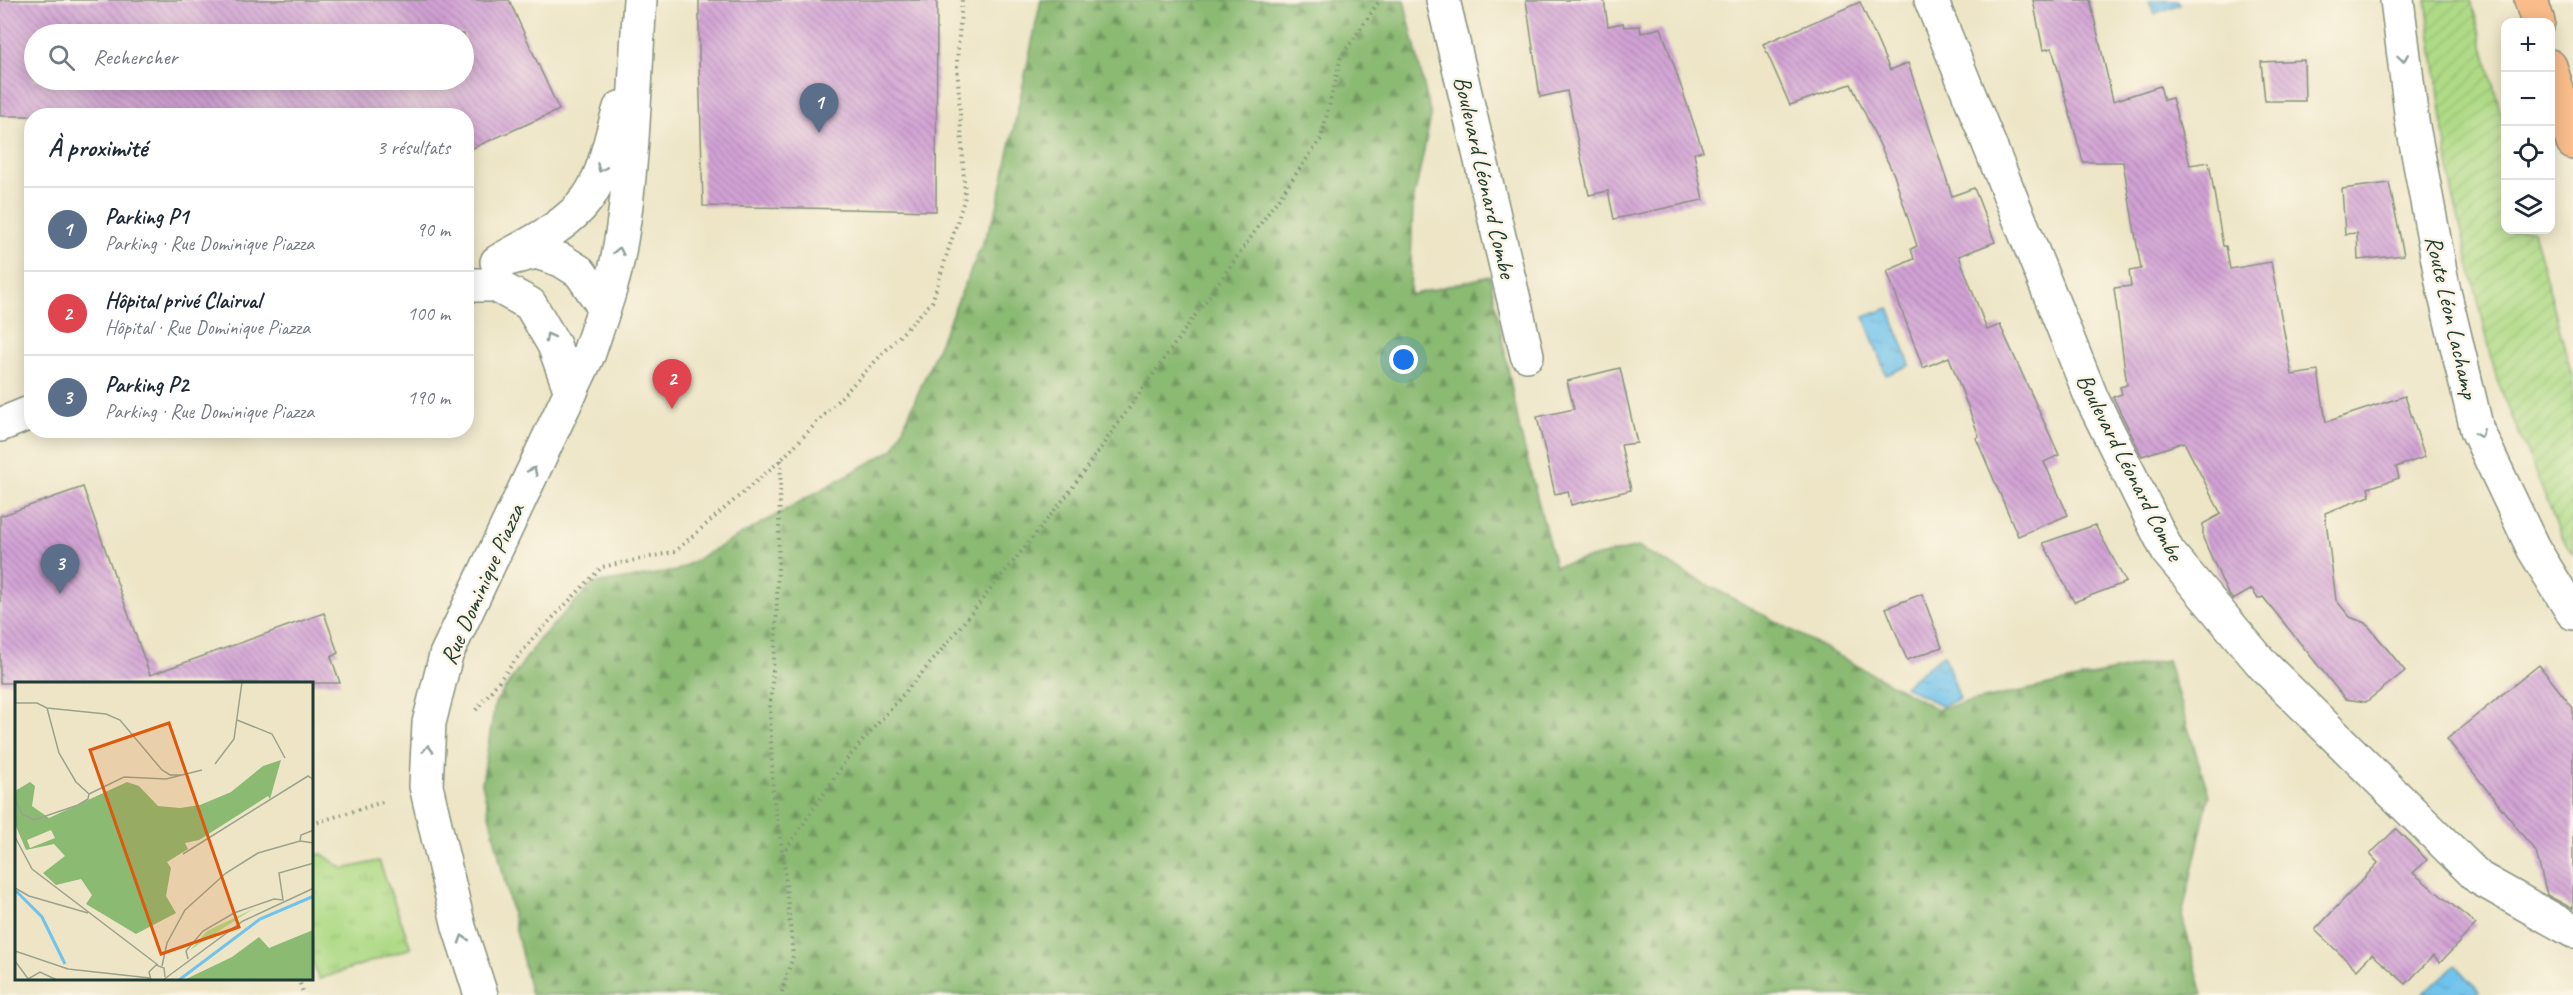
<!DOCTYPE html>
<html lang="fr">
<head>
<meta charset="utf-8">
<style>
  :root { --surface:#fff; --page:#f6f6f7; --text:#1f2937; --muted:#747a83; --line:#e0e1e3; --accent:#1f6fb2 }
  body { margin:0; font-family:Caveat,sans-serif; background:var(--page); color:var(--text) }
  .controls { position:absolute; right:18px; top:18px; display:grid; overflow:hidden; border-radius:12px; box-shadow:0 3px 15px #0003 }
  .controls button { width:54px; height:54px; display:grid; place-items:center; padding:0; border:0; border-bottom:2px solid var(--line); background:var(--surface); color:var(--text); font:30px sans-serif }
  .you { position:absolute; left:1404px; top:360px; width:21px; height:21px; margin:-15px; border:4px solid #fff; border-radius:50%; background:#1a73e8; box-shadow:0 0 0 9px #1a73e833 }
  .badge { display:grid; place-items:center; width:39px; height:39px; border-radius:50%; background:var(--accent); color:#fff; font-size:20px; font-weight:700 }
  .pin { position:absolute; translate:-50% -50px; filter:drop-shadow(0 2px 3px #0008) }
  .pin::after { content:''; position:absolute; top:32px; width:21px; height:18px; background:inherit; clip-path:polygon(0 0,100% 0,50% 100%) }
  .list { margin:0; padding:0; list-style:none }
  h2 { display:flex; justify-content:space-between; align-items:center; height:78px; margin:0; padding:0 24px; font-size:26px }
  h2 small { font-size:20px; font-weight:400; color:var(--muted) }
  .list li { display:grid; grid-template-columns:39px 1fr auto; gap:18px; align-items:center; box-sizing:border-box; height:84px; padding:0 24px; border-top:2px solid var(--line) }
  .list b { display:block; font-size:22px; white-space:nowrap }
  .list p { margin:0; font-size:20px; white-space:nowrap; color:var(--muted) }
  .list em { font-size:20px; font-style:normal; color:var(--muted) }
  .icon { flex:none; width:33px; height:33px; fill:none; stroke:currentColor; stroke-width:2; stroke-linecap:round; stroke-linejoin:round }
  .map { position:relative; flex:none; width:2573px; height:995px; overflow:hidden }
  .search { position:absolute; background:var(--surface); box-shadow:0 3px 15px #0003; left:24px; top:24px; width:450px; height:66px; display:flex; align-items:center; gap:15px; box-sizing:border-box; padding:0 21px; border-radius:33px; color:var(--muted); font-size:22px }
  .panel { position:absolute; background:var(--surface); box-shadow:0 3px 15px #0003; left:24px; top:108px; width:450px; height:330px; border-radius:24px }
  .map>svg:first-child { display:block }
</style>
</head>
<body>
<div class="map">
<svg width="2573" height="995" viewBox="0 0 2573 995">
  <defs>
    <pattern id="forest-firs" width="22" height="20" patternUnits="userSpaceOnUse" patternTransform="scale(1.5)"><rect width="22" height="20" fill="#8bba73"/><path d="M5 1l3.5 6h-7zM16 11l3.5 6h-7z" fill="#71985f"/></pattern>
    <pattern id="park-tufts" width="24" height="20" patternUnits="userSpaceOnUse" patternTransform="scale(1.5)"><rect width="24" height="20" fill="#afda86"/><path d="M3 7l-1-3M5 7V3M7 7l1-3M15 17l-1-3M17 17v-4M19 17l1-3" fill="none" stroke="#96bc74"/></pattern>
    <pattern id="garden-furrows" width="10" height="10" patternUnits="userSpaceOnUse" patternTransform="scale(1.5)"><rect width="10" height="10" fill="#afda86"/><path d="M-1 1l2-2M0 10L10 0M9 11l2-2" fill="none" stroke="#96bc74"/></pattern>
    <pattern id="water-ripples" width="26" height="14" patternUnits="userSpaceOnUse" patternTransform="scale(1.5)"><rect width="26" height="14" fill="#70c3ec"/><path d="M2 4q2-2 4 0t4 0M15 11q2-2 4 0t4 0" fill="none" stroke="#5ba0c0"/></pattern>
    <pattern id="building-back-hatch" width="6" height="6" patternUnits="userSpaceOnUse" patternTransform="scale(1.5)"><rect width="6" height="6" fill="#d2a2d5"/><path d="M-1 5l2 2M0 0l6 6M5-1l2 2" fill="none" stroke="#aa85ae"/></pattern>
  </defs>
  <rect width="100%" height="100%" fill="#fcf5e5"/>
  <filter id="ink" filterUnits="userSpaceOnUse"><feTurbulence type="fractalNoise" baseFrequency=".0167" numOctaves="2"/><feDisplacementMap in="SourceGraphic" scale="12" xChannelSelector="R" yChannelSelector="G"/><feConvolveMatrix kernelMatrix="1 2 1 2 8 2 1 2 1" color-interpolation-filters="sRGB"/></filter>
  <filter id="wash" filterUnits="userSpaceOnUse"><feTurbulence type="fractalNoise" baseFrequency=".008" numOctaves="4" result="noise"/><feDisplacementMap in="SourceGraphic" scale="24" xChannelSelector="R" yChannelSelector="G"/><feGaussianBlur stdDeviation="1.35" result="paint"/><feColorMatrix in="noise" values="0 0 0 0 0 0 0 0 0 0 0 0 0 0 0 0 0 1.4 0 .05"/><feComposite in="paint" operator="in"/></filter>
  <g filter="url(#wash)">
    <rect width="100%" height="100%" fill="#ede5c6"/>
    <!-- forest -->
    <path fill="url(#forest-firs)" stroke="#557c54" stroke-width="1.5" d="M1041,0H1404L1431,116L1413,203L1410,295L1490,276L1520,431L1555,566L1638,547L1937,709L2167,660L2209,795L2182,916L2203,995H531L482,783L495,703L538,641L592,584L676,571L894,449L996,212Z"/>
    <!-- park -->
    <path fill="url(#park-tufts)" stroke="#678c5d" stroke-width="1.5" d="M322,854L344,869L379,861L411,948L319,979L312,961V856Z"/>
    <!-- garden -->
    <path fill="url(#garden-furrows)" stroke="#678c5d" stroke-width="1.5" d="M2426,0H2471L2505,129L2506,230H2533L2573,379V555L2561,535L2497,380L2452,191Z"/>
    <!-- water -->
    <g fill="url(#water-ripples)" stroke="#488090" stroke-width="1.5">
      <path d="M2149,0H2178L2180,4L2154,14Z"/>
      <path d="M1889,308L1910,365L1886,375L1864,317Z"/>
      <path d="M1944,654L1960,699L1942,706L1904,686Z"/>
      <path d="M2456,965L2479,991L2474,995H2421Z"/>
    </g>
    <g id="blocks">
      <!-- building -->
      <g fill="url(#building-back-hatch)" fill-rule="evenodd">
        <path d="M0,0H509L559,110L466,151V116H0ZM34,34H464V80H34Z"/>
        <path d="M699,0H937L936,211L703,206L699,59Z"/>
        <path d="M1526,0H1604L1608,26L1623,23L1624,27L1640,26L1641,33L1661,28L1703,151L1694,153L1703,200L1614,219L1608,191L1589,195L1567,91L1540,97Z"/>
        <path d="M2033,0H2090L2113,101L2160,86L2164,100L2172,98L2190,165L2209,162L2223,246H2226L2230,269L2271,262L2292,375L2318,371L2326,422L2405,396L2425,457L2396,467L2399,478L2368,488L2370,496L2325,513L2336,600L2350,617L2366,623L2405,671L2366,702L2345,699L2263,597L2258,599L2252,589L2233,600L2227,592L2203,538V524L2221,514L2184,442L2142,456L2113,397L2122,394L2120,387L2127,385L2114,288L2131,286L2129,271L2141,269L2123,162H2083L2052,48L2043,50Z"/>
        <path d="M1860,2L1890,70L1908,63L1952,196L1974,188L1995,242L1959,256L1987,330L2000,325L2059,455L2044,462L2068,515L2018,536L1976,438L1979,436L1949,357L1923,368L1887,271L1914,259L1911,249L1917,246L1894,175L1851,84L1790,105L1763,44Z"/>
        <path d="M2304,60L2305,101H2265L2261,62Z"/>
        <path d="M2389,183L2404,255L2358,260L2357,233L2345,234L2342,189Z"/>
        <path d="M1620,368L1637,443L1621,445L1631,490L1571,505L1568,491L1555,494L1537,417L1574,409L1567,381Z"/>
        <path d="M83,487L150,675L324,613L338,653L331,657L340,683H0V516Z"/>
        <path d="M2095,525L2126,582L2074,602L2043,543Z"/>
        <path d="M1922,594L1942,647L1907,660L1886,608Z"/>
        <path d="M2539,665L2573,708V909L2547,895L2536,852L2447,739Z"/>
        <path d="M2396,829L2427,860L2413,873L2476,924L2440,963L2433,956L2406,984L2372,954L2357,970L2315,930L2378,863L2370,854Z"/>
      </g>
    </g>
  </g>
  <g filter="url(#ink)">
    <use href="#blocks" fill-opacity="0" stroke="#86917d" stroke-width="1.5"/>
    <g fill="none" stroke-linecap="round" stroke-linejoin="round">
      <!-- minor casing -->
      <g stroke="#86917d" stroke-width="36">
        <g id="minor">
          <path d="M1443,0L1527,355"/>
          <path d="M1931,0L2092,399L2168,552L2264,666L2479,878L2573,931"/>
          <path d="M2397,0L2412,121L2443,287L2477,430L2533,548L2573,613"/>
          <path d="M508,259L536,252L561,260L580,272L604,307"/>
          <path d="M497,262C528,244 565,228 587,199C605,175 611,135 620,108"/>
          <path d="M466,285H495L530,304L554,345L571,392"/>
          <path d="M0,425L32,412"/>
          <path d="M481,995L459,927L426,786L429,723L446,655L589,353C600,320 613,286 619,252C634,169 634,84 640,0"/>
        </g>
      </g>
      <!-- primary casing -->
      <g stroke="#86917d" stroke-width="36">
        <g id="primary">
          <path d="M2531,0L2538,22"/>
          <path d="M2550,66L2573,143"/>
        </g>
      </g>
      <!-- path -->
      <g stroke="#86917d" stroke-width="4" stroke-dasharray="1.5 4.5" stroke-linecap="butt">
        <path d="M781,460L776,634L770,707L773,795L783,854L793,956L781,995"/>
        <path d="M476,710L533,638L602,567L674,552L781,460L932,302L965,197L957,62L962,0"/>
        <path d="M312,824L386,801"/>
        <path d="M783,854L847,759L934,659L1067,495L1321,139L1341,57L1380,0"/>
        <path d="M298,978L304,995"/>
      </g>
      <!-- minor -->
      <use href="#minor" stroke="#fff" stroke-width="33"/>
      <!-- primary -->
      <use href="#primary" stroke="#f9bc8a" stroke-width="33"/>
    </g>
    <!-- one-way arrows -->
    <defs><path id="oneway-chevron" d="M-2-3.5L2.5 0L-2 3.5" fill="none" stroke-width="1.6" stroke-linecap="round" stroke-linejoin="round" transform="scale(1.5)"/></defs>
    <g stroke="#8f9e9a">
      <use href="#oneway-chevron" transform="translate(2403 58) rotate(82)"/>
      <use href="#oneway-chevron" transform="translate(601 168) rotate(113)"/>
      <use href="#oneway-chevron" transform="translate(619 251) rotate(-79)"/>
      <use href="#oneway-chevron" transform="translate(549 337) rotate(-119)"/>
      <use href="#oneway-chevron" transform="translate(2480 434) rotate(68)"/>
      <use href="#oneway-chevron" transform="translate(533 471) rotate(-65)"/>
      <use href="#oneway-chevron" transform="translate(428 749) rotate(-88)"/>
      <use href="#oneway-chevron" transform="translate(463 939) rotate(-108)"/>
    </g>
  </g>
  <g text-anchor="middle" stroke-width="5" stroke-linejoin="round" paint-order="stroke">
    <!-- street labels -->
    <g font-size="24" fill="#1f3d34" stroke="#fcf5e5">
      <text transform="translate(1485 177) rotate(77)" y="8">Boulevard Léonard Combe</text>
      <text transform="translate(2452 317) rotate(77)" y="8">Route Léon Lachamp</text>
      <text transform="translate(2130 467) rotate(63)" y="8">Boulevard Léonard Combe</text>
      <text transform="translate(482 584) rotate(-66)" y="8">Rue Dominique Piazza</text>
    </g>
  </g>
  <!-- overview -->
  <g transform="translate(15 682)">
    <rect width="298" height="298" fill="#ede5c6"/>
    <path d="M266,78L255,117L253,114L184,158L170,161L173,167L152,180L156,186L151,214L161,231L121,252L71,222L77,213L66,197L41,203L28,191L50,174L39,162L11,168L0,142V109L15,100L20,104L17,124L34,136L112,100L124,104L143,124L165,126L185,123L216,110L248,84ZM36,148L40,156L15,166L12,158ZM298,248V298H169L217,275L244,255L254,266Z" fill="#8bba73" fill-rule="evenodd"/>
    <path d="M242,225L227,234L175,268L192,249Z" fill="#afda86"/>
    <path fill="none" stroke="#70c3ec" stroke-width="3" d="M1,209L27,235L50,282M164,298L245,237L299,214"/>
    <path fill="none" stroke="#9ba28c" stroke-width="1.5" d="M0,21H22L32,26L44,71L61,100L74,112M32,26L91,32L105,38L147,88L155,93H167M222,38L257,52L270,76M200,82L219,57L227,0M74,112L109,95L151,97L187,88M0,117L7,132L19,138L63,123L73,117L74,112M0,155L17,187L143,283M285,159L286,153L299,148M168,172L293,94L299,98M0,206L14,214L73,231M0,269L53,287L135,296M173,277L171,269L188,249L219,231L259,217L268,218L264,191L299,181M0,279L14,298M147,284L152,261L170,228L211,191L243,171L285,159L299,161M13,297L25,290L42,298M136,298L134,290L141,283L149,286L150,295M148,298L228,239L299,206"/>
    <path fill="#de580e" fill-opacity="0.15" stroke="#de580e" stroke-width="3" d="M154,41L224,245L146,272L75,68Z"/>
    <rect width="298" height="298" fill="none" stroke="#1f3d34" stroke-width="3"/>
  </g>
</svg>
<div class="controls">
<button>+</button>
<button>−</button>
<button><svg class="icon" aria-label="locate" viewBox="0 0 24 24"><circle cx="12" cy="12" r="6"/><path d="M12 2v4M12 18v4M2 12h4M18 12h4"/></svg></button>
<button><svg class="icon" aria-label="layers" viewBox="0 0 24 24"><path d="M12 4l9 5-9 5-9-5zM3 14l9 5 9-5"/></svg></button>
</div>
<div class="you"></div>
<div class="pin badge" style="left:819px;top:133px;background:#5c6f8a">1</div>
<div class="pin badge" style="left:672px;top:409px;background:#e0444e">2</div>
<div class="pin badge" style="left:60px;top:594px;background:#5c6f8a">3</div>
<div class="search"><svg class="icon" aria-label="search" viewBox="0 0 24 24"><circle cx="10" cy="10" r="6"/><path d="M15 15l6 6"/></svg>Rechercher</div>
<section class="panel">
<h2>À proximité<small>3 résultats</small></h2>
<ul class="list">
<li><span class="badge" style="background:#5c6f8a">1</span><div><b>Parking P1</b><p>Parking · Rue Dominique Piazza</p></div><em>90 m</em></li>
<li><span class="badge" style="background:#e0444e">2</span><div><b>Hôpital privé Clairval</b><p>Hôpital · Rue Dominique Piazza</p></div><em>100 m</em></li>
<li><span class="badge" style="background:#5c6f8a">3</span><div><b>Parking P2</b><p>Parking · Rue Dominique Piazza</p></div><em>190 m</em></li>
</ul>
</section>
</div>
</body>
</html>
